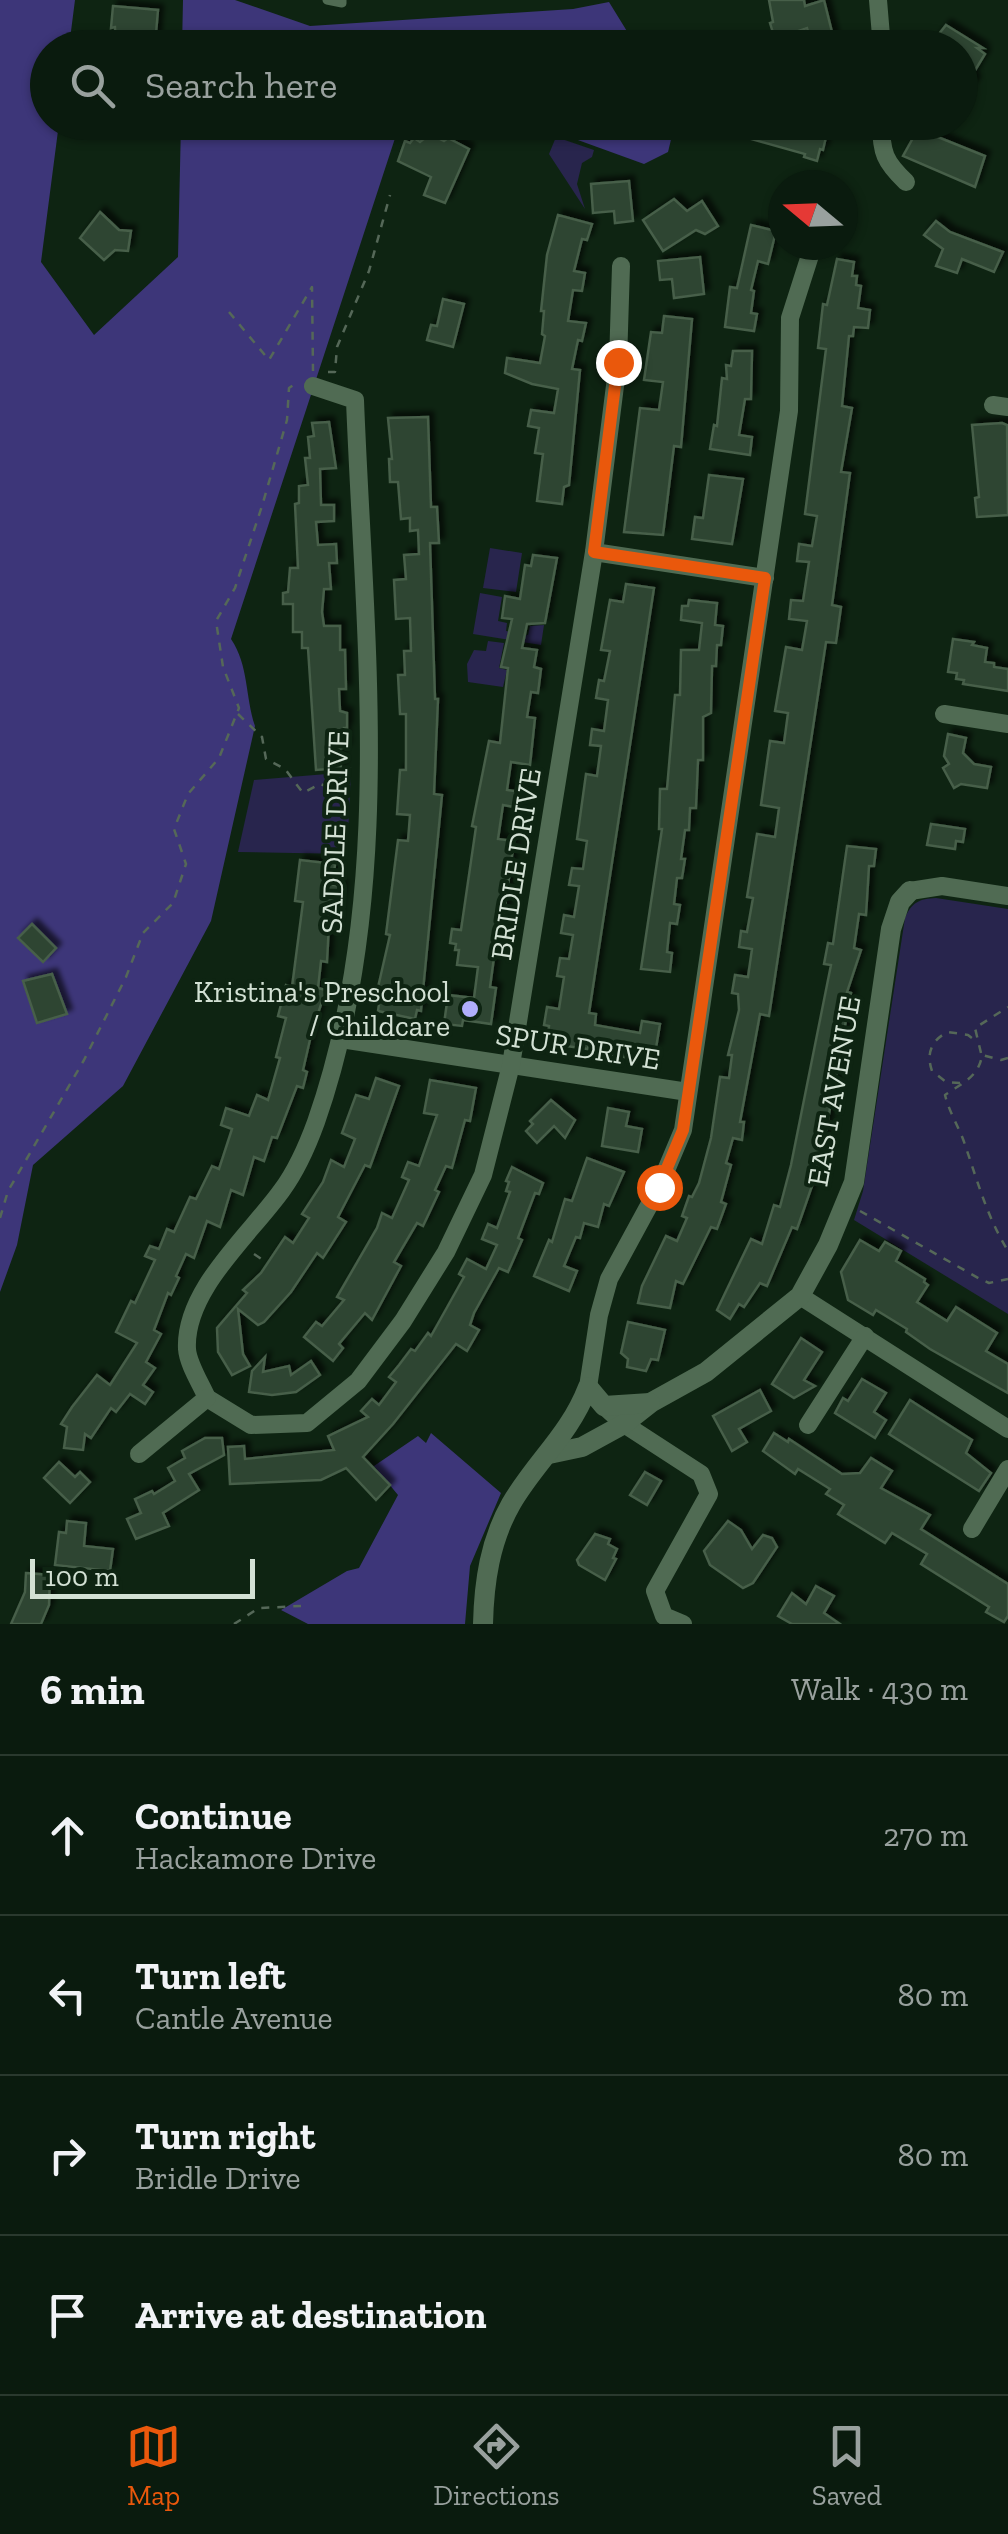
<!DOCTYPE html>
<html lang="en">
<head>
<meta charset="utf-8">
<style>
  :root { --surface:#0a1b0e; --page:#132417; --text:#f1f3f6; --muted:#99a19e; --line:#2a392e; --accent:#ea580c }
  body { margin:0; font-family:"Zilla Slab",serif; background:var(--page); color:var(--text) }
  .compass { position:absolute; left:768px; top:170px; width:90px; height:90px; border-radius:50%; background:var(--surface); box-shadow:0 2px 8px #0004; rotate:289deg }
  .scale { position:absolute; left:30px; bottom:25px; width:225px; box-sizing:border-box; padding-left:10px; border:5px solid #d3e1d4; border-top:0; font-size:28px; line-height:35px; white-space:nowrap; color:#d3e1d4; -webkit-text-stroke:8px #0e2412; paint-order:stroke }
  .stop { position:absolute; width:30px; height:30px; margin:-22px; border:8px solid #ea580c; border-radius:50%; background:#fff }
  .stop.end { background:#ea580c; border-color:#fff; box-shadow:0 2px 10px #0008 }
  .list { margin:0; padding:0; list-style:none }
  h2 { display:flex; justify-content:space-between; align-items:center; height:130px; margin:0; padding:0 40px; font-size:42px }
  h2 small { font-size:32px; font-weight:400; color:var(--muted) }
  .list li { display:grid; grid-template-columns:65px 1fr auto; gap:30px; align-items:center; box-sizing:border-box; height:160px; padding:0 40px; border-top:2px solid var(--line) }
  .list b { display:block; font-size:38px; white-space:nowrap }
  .list p { margin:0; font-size:32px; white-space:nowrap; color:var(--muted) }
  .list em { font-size:32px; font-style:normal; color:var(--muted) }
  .icon { flex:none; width:55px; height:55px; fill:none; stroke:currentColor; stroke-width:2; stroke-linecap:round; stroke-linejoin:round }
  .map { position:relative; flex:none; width:1008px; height:1624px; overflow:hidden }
  .search { position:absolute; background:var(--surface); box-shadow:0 2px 8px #0004; left:30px; right:30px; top:30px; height:110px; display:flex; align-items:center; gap:25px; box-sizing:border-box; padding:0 35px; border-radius:55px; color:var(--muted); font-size:38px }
  .sheet { height:770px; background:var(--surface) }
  nav { display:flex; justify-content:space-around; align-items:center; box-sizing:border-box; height:140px; border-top:2px solid var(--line); background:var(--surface); font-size:28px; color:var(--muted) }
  nav a { display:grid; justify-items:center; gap:5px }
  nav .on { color:var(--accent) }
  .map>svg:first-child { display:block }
</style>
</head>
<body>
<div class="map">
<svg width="1008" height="1624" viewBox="0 0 1008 1624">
  <defs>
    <filter id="shadow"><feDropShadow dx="5" dy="-5" stdDeviation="2.5" flood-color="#0009"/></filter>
  </defs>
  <rect width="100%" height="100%" fill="#0e2412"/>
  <!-- green -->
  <g fill="#28254d">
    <path d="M556,137L594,150L592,157L582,163L577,184L585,209L549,154Z"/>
    <path d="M490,548L522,553L516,592L483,588Z"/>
    <path d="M480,593L502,597L498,621L507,623L506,631L528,635L530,626L544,625L541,645L473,634Z"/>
    <path d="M488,641L504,643L499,668L507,670L503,687L468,682L467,664L474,650L486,651Z"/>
    <path d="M351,772L347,854L238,852L254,780Z"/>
    <path d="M936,898L1008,909V1314L854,1220L863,1191L905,918C912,902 919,899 936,898Z"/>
  </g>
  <!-- forest -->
  <g fill="#3d3679">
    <path d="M0,0H75L69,47L48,48V122L59,123L41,262L94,335L178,257L181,123H400L231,639C249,666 245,696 255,726L211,921L123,1086L33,1165L17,1245L0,1292Z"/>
    <path d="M183,0H235L310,26L573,9L609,2L633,41L679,47H182Z"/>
    <path d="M531,123H675L668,152L644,164Z"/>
    <path d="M431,1433L501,1493L470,1566L465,1624H308L281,1610L347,1571L359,1568L398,1495L374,1466L418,1436L426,1443Z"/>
  </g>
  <!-- building -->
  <g fill="#2e4531" stroke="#465e49" stroke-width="2.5" filter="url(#shadow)">
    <path d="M769,0H804L805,6L824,0L836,48H813L807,28L775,39L770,23L773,22Z"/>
    <path d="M113,6L158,10L155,45L116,48L115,27L111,28Z"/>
    <path d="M946,25L983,48H977L985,54L971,77L975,81L960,100V48H928Z"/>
    <path d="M756,122H784L817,131L816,135L826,137L823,150L820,149L817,161L804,157L805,154L751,139Z"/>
    <path d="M918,129L985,156L975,187L903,156Z"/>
    <path d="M430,134L444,141L448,138L469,149L445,203L424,195L431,177L398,161L405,141L410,143L414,138L420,142Z"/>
    <path d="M629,181L633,221L615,223L614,211L593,213L591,184Z"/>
    <path d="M674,199L687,211L702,201L718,226L705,234L696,230L663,251L643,220Z"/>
    <path d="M100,212L119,230L131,231L128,251L115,250L104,260L80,238Z"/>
    <path d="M558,215L592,224L587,240L582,239L574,271L585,273L582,291L573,290L568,321L586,323L582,341L578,340L572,369L580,370L569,485L564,487L562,504L537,501L543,454L535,453L539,428L528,426L531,410L554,413L558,389L532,384L505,373L507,358L540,363L545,336L542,334L544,311H541L547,255Z"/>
    <path d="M936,221L950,232L1003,252L994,272L962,259L957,273L936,266L943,249L924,235Z"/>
    <path d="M751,225L776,231L768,264L758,261L751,290L754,291L751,313L757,314L754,331L725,327L730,287L737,288Z"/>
    <path d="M700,257L704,294L674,298L672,279L660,280L658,261Z"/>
    <path d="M837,259L854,262L852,276H857L856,285L861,286L858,308L870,310L868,328L854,327L853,336H849L842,406L852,408L841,472L850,473L832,605L841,607L836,643L826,642L769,1016L760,1014L740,1122H744L742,1140L733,1138L726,1163L731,1165L721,1202L726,1204L717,1229L711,1227L683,1284L676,1281L670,1308L638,1303L642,1286L666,1236L677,1241L687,1218L682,1216L689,1196L692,1197L699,1183L711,1138L720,1077L729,1078L732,1055H728L739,1010L738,994L732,993L735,975L748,977L752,949L739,947L741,931L747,932L753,898L747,897L757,834L775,837L779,808L761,805L770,741L784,743L788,713L775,711L786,647L802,650L807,621L789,619L791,600L803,601L809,562L797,561L799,544L812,546L817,516L805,514L826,349L818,348L823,304L827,305Z"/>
    <path d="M443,299L464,304L453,347L427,340L431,325L437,326Z"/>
    <path d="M664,316L692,319L681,447L674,446L663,535L624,532L640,408L659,410L663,382L644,380L651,332L662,333Z"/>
    <path d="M733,351H752L751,399H745L739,435L752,437L750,455L710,449L714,425L717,426L722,378L727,379L726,365L731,366Z"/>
    <path d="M428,417L431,507H437L439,543H430L435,699H438L434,794L442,795L421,1011L417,1010L415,1019L378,1011L380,997L376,996L390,935L386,934L398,840L408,841L410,815L397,814L400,770H406V714H400L398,675H405L404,651H411L410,618L396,619L394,580L406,579L404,555L419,554L418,530L410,531V518L401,519L398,482H390L389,459H392L388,418Z"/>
    <path d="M329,422L336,468L320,469L321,505H334V521L316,522L318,545L336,544L337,563H329L331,589H324L322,612L324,626H340V650H345L346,689H339L340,711L347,713V728H344L346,748H340L341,768L316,770L308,648H302V632H293V604H283V593L288,592L290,568H298L295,504L299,503V486L308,485L305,458H310L308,437L314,436L312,423Z"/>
    <path d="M1002,423L1007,425L1008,515L977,517L975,498L979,497L972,425Z"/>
    <path d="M709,475L743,479L732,544L692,539L695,517L703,518Z"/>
    <path d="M533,555L557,558L545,623L527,624L522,648L537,650L534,667L541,669L538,693L531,692L527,717L535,718L530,765L511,762L507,790L522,792L519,808L503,805L498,839L514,841L499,951L495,950L490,987L496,988L491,1024L463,1020L462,1026L444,1024L448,995L474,998L478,967L457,965L459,950H455L456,944L450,943L452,929L461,930L476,827L472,826L489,741L500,743L508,668L501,667L512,619L502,618L505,596L520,599L525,565L531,566Z"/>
    <path d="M626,584L654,588L589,1013L596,1014L595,1025L640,1033L642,1021L660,1024L656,1048L650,1047L649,1055L631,1052L630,1058L613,1055L615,1043L590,1039L588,1049L559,1045V1041L547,1039L549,1026L544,1025L547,1007L559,1009L564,977L557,976L560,958L569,959L573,935L561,933L564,915L574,917L579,886L569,885L572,868L583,869L587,841L577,839L586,774L597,776L601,746L590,745L592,729L604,731L608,700L596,698L599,680L604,681L610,651L601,650L610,600L623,602Z"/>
    <path d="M689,600L717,603L715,625L723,626L721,645H717L716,666H712L711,713L703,717V760H698L696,808H690L689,830H685L681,859H685L682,878H677L674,904L680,905L677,924L670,923L667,952L672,953L670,972L641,969L662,829H659L660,789H667L675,695H680L681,650H699L702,623L681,620L682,606H688Z"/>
    <path d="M953,639L974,642L972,645L987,648L985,662L994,663V667L1008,669V691L963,684L964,680L956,679L957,673L948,672Z"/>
    <path d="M948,734L966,738L963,753L974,764L991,767L987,788L961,784L954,788L943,768L949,764L944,756Z"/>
    <path d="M931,824L965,829L963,842L956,841L955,849L927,845Z"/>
    <path d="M847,846L876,849L874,866H869L866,915L859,914L854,948L861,950L847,992L851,993L820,1163L797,1229L792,1227L767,1286L760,1283L744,1307L739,1304L730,1319L717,1310L751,1239L762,1244L774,1205L780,1207L791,1165L831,965L824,964L828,943L833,944Z"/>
    <path d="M300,860L335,864L333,885L342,886L336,925L329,924L327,962L321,961L318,988L326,990L312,1031L303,1070L307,1072L303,1088L297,1086L277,1138L272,1137L264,1161L254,1157L243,1195L231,1190L220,1227L207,1221L194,1258L186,1254L176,1276L179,1278L171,1295L168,1293L154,1330L161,1334L146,1362L155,1368L143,1385L153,1392L145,1404L130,1394L116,1412L111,1408L91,1438L85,1434L83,1450L64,1448L67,1427L61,1424L72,1407L97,1375L110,1385L137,1343L116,1332L131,1301L135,1303L155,1260L145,1256L150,1246L159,1249L167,1229L174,1232L190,1197L196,1199L212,1166L219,1169L232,1129L221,1125L226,1108L249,1116L257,1095L268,1100L280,1058L276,1057L286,1018L278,1016L286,985L292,987L303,902L295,901Z"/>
    <path d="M32,924L56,948L43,962L18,938Z"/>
    <path d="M52,974L67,1014L37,1023L23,981Z"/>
    <path d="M376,1078L399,1086L370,1167L365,1165L338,1217L346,1222L323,1258L317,1253L291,1292L264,1322L258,1325L238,1309L243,1354L250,1366L232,1375L218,1352L217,1328L247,1293L243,1290L261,1273L285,1237L293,1243L309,1218L302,1214L323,1182L331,1160L344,1167L355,1139L342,1133L356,1095L369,1099Z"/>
    <path d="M430,1080L476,1088L470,1121L465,1120L452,1168L446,1166L435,1190L439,1192L423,1226L417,1223L394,1262L401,1266L372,1320L365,1313L339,1344L343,1348L333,1361L304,1337L316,1322L322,1326L344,1300L337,1297L377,1228L382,1213L392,1218L409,1180L402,1177L408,1162L419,1166L437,1115L424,1113Z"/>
    <path d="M551,1100L575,1120L565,1138L554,1126L537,1143L526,1131L533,1124L530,1121Z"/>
    <path d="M608,1108L629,1112L626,1126L642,1129L638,1152L602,1146Z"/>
    <path d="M587,1158L624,1172L609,1206L604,1204L598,1227L584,1223L580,1238L576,1237L564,1266L577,1271L569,1291L534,1276L549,1240L552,1242L565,1199L572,1201Z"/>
    <path d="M512,1167L543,1183L539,1194L535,1193L518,1238L522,1240L508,1272L499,1268L474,1313L470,1325L479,1330L467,1351L456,1344L393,1424L363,1457L390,1485L376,1500L346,1468L321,1480L230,1484L228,1447L244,1446L245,1459L334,1450L328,1436L368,1417L361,1411L372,1399L379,1405L396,1382L389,1377L399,1365L411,1349L415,1351L428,1333L431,1336L464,1277L459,1274L467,1259L486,1269L497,1245L482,1239L488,1224L497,1228L510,1192L506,1191L509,1182L506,1181Z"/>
    <path d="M860,1240L879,1251L885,1242L901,1251L896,1261L925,1279L924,1282L928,1285L917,1302L947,1321L956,1307L997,1333L986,1351L1008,1364V1393L930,1349L906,1332L907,1329L876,1310L873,1315L848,1300L841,1272Z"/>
    <path d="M628,1322L665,1330L658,1360L651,1359L646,1371L627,1367L628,1359L621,1353Z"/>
    <path d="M801,1338L822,1352L804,1380L815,1386L794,1398L772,1384Z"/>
    <path d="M265,1357L263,1372L289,1366L291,1375L311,1361L320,1375L296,1392L272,1395L249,1392L252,1371Z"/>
    <path d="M862,1379L886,1393L874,1412L886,1420L875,1438L835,1413L843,1398L848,1401Z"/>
    <path d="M760,1390L771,1411L739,1429L747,1442L732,1451L713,1416Z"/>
    <path d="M910,1400L972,1440L966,1453L991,1473L979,1491L889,1434Z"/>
    <path d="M774,1433L788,1442L789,1439L842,1474L860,1473L871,1458L892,1471L881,1488L930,1515L921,1529L1008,1584V1616L1004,1622L986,1612L989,1607L921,1564L927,1554L892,1533L885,1543L838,1514L844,1505L826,1494L830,1489L798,1469L795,1474L763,1451Z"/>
    <path d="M205,1438H222L224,1455L189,1474L199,1490L163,1513L169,1526L136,1539L127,1519L141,1513L135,1499L152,1491L154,1494L175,1481L168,1468L185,1458L182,1451Z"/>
    <path d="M59,1462L75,1477L80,1472L90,1482L70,1503L44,1478Z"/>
    <path d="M645,1472L661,1481L647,1505L630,1495Z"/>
    <path d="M67,1521L86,1523L84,1546L113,1549L110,1571L55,1565L59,1532L66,1533Z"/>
    <path d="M728,1521L741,1530L752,1549L763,1535L772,1538L777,1547L753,1583L743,1588L710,1565L704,1551Z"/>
    <path d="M595,1534L610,1539L608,1544L617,1549L613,1558L616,1559L605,1580L579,1565L577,1560Z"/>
    <path d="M26,1573L50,1575L49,1605L41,1624H11L25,1592Z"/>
    <path d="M816,1586L834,1596L824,1613L840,1624H792L778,1616L792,1593L806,1604Z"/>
  </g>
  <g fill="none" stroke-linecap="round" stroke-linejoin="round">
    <!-- path -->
    <g stroke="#556858" stroke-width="2.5" stroke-dasharray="8 8" stroke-linecap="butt">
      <path d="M229,312L269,360L312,287L313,371"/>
      <path d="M328,372H335L337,347L369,271L390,195"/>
      <path d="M238,714L262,737L266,759L285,769L303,793L320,784L332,788L344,781L351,765"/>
      <path d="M397,1030L400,1018"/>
      <path d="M981,1053L975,1028L1008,1007"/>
      <path d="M1008,1058L1001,1060L982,1055C979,1077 962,1083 945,1095C949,1111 957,1124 963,1139C977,1179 986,1215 1008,1251"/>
      <path d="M960,1083L946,1082L932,1071C926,1054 931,1040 948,1032L968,1035L977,1042"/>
      <path d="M860,1211L980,1279L989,1283L1008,1279"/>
      <path d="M0,1218L8,1191L84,1060L126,977L143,933L173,903L186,864L174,829L188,794L219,758L239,708L223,667L216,621L235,588L262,506L287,420L289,388L295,384"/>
      <path d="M254,1254L266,1262"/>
      <path d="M234,1624L259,1608L301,1606"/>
    </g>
    <!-- service -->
    <path stroke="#506b53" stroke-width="9" d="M327,0L342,3V0"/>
    <!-- minor -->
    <g stroke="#506b53" stroke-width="18">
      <path d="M878,0L882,48"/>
      <path d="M881,122C881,153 885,162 906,182"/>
      <path d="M993,405L1008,407"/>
      <path d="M594,552L765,578"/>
      <path d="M944,714L1008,724"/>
      <path d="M910,891L942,886L1008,896"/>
      <path d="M341,1039L688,1092"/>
      <path d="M800,1296L1008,1429"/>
      <path d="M588,1387L599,1315L609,1279L659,1187L683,1130L789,411L790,318L813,246"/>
      <path d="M207,1398L251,1425L307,1423L358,1381L403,1321L446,1252L483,1175L511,1065L594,552L618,362L621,266"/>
      <path d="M207,1398C201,1384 188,1364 187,1349C184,1290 250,1235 282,1190C296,1171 308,1144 316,1122C396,895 364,636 355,400L313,386"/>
      <path d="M604,1406L624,1424L701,1474L709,1494L655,1591L664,1616L683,1624"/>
      <path d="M808,1425L865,1336"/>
      <path d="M139,1454L207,1398"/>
      <path d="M972,1529L1008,1469"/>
    </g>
    <!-- tertiary -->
    <g stroke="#506b53" stroke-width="20">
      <path d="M549,1454L582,1447L624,1424L652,1402L706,1372L800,1296L828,1245L854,1182L891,929L900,902L910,891"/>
      <path d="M483,1624C484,1582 490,1541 511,1504C536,1461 569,1436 588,1387L604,1406L650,1403"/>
    </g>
  </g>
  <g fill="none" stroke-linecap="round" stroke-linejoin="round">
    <!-- route -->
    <path stroke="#ea580c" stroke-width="12" d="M618,362L594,552L765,578L683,1130L659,1187"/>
  </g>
  <!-- markers -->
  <circle fill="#b0aefa" stroke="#0e2412" stroke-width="4" cx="470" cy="1009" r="10"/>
  <g text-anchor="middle" stroke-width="8" stroke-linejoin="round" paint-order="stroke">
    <!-- street labels -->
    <g font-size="30" fill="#d3e1d4" stroke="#0e2412">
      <text transform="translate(335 832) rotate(-88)" y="10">SADDLE DRIVE</text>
      <text transform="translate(516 864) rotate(-81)" y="10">BRIDLE DRIVE</text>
      <text transform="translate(578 1047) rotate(9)" y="10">SPUR DRIVE</text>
      <text transform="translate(834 1091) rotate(-80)" y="10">EAST AVENUE</text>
    </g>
    <!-- poi labels -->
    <g font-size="30" fill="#d3e1d4" stroke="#0e2412" text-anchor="end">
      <text x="450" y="1002">Kristina's Preschool<tspan x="450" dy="34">/ Childcare</tspan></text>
    </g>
  </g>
</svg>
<svg class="compass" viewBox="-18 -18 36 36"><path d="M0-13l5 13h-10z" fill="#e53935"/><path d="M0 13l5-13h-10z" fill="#99a19e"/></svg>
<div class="scale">100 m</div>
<div class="stop" style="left:659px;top:1187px"></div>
<div class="stop end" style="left:618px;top:362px"></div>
<div class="search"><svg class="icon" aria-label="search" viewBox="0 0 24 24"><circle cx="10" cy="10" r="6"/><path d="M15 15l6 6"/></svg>Search here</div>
</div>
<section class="sheet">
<h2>6 min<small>Walk · 430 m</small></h2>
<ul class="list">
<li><svg class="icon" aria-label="ahead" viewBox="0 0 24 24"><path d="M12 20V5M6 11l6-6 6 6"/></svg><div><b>Continue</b><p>Hackamore Drive</p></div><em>270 m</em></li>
<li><svg class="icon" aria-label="left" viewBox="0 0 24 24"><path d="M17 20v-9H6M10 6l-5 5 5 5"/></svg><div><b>Turn left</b><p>Cantle Avenue</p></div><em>80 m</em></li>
<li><svg class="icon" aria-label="right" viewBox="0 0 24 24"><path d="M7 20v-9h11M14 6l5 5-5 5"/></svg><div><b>Turn right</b><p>Bridle Drive</p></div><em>80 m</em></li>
<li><svg class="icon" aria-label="arrive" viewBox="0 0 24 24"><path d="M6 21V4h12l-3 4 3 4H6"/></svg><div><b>Arrive at destination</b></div></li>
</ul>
</section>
<nav>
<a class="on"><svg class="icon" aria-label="map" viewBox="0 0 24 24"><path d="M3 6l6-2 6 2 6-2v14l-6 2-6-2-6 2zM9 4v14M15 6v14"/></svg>Map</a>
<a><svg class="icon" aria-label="directions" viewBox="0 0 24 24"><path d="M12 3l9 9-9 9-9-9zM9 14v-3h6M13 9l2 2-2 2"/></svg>Directions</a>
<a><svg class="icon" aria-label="saved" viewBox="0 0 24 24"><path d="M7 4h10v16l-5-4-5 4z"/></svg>Saved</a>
</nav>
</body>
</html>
